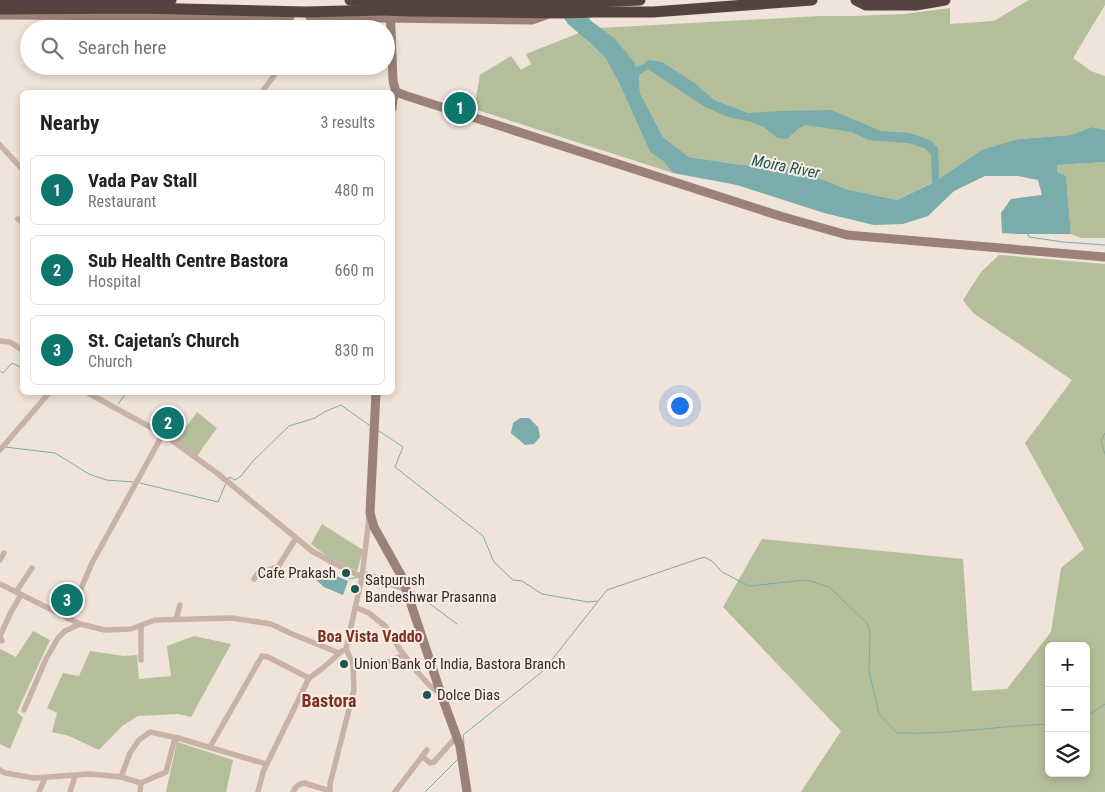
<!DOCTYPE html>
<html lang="en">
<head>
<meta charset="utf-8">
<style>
  :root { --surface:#fff; --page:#f2f2f2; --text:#222; --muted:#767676; --line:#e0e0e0; --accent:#0f766e }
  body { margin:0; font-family:"Roboto Condensed",sans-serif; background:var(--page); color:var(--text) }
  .controls { position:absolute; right:15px; bottom:15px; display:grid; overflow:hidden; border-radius:8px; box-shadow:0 2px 8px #0003 }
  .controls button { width:45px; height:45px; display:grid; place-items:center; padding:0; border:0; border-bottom:1px solid var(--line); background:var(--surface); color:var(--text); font:25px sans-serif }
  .you { position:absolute; left:679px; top:405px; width:18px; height:18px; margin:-12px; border:4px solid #fff; border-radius:50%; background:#1a73e8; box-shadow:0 0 0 8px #1a73e833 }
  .badge { display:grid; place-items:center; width:32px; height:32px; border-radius:50%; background:var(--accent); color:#fff; font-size:16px; font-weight:700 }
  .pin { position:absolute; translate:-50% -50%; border:2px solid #fff; box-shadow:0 1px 5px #0006 }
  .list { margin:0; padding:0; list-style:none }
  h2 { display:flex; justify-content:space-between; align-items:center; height:65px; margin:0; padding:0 20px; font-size:21px }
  h2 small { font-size:16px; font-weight:400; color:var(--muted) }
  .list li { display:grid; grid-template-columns:32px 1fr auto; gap:15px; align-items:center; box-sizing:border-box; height:70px; margin:0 10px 10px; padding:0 10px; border:1px solid var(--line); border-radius:8px }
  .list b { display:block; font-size:19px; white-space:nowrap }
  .list p { margin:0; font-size:16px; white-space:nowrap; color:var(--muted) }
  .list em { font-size:16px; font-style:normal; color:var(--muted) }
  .icon { flex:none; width:28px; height:28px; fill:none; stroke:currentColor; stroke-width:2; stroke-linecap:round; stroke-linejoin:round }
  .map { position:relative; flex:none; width:1105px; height:792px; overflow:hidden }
  .search { position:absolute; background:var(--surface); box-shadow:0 2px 8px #0003; left:20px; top:20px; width:375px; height:55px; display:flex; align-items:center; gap:12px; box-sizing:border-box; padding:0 18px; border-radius:28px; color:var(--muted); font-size:19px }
  .panel { position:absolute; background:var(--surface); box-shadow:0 2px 8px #0003; left:20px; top:90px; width:375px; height:305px; border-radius:8px }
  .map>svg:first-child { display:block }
</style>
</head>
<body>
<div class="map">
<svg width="1105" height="792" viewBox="0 0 1105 792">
  <rect width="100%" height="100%" fill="#f0e3d9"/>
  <!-- green -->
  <g fill="#b5be9a" fill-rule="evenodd">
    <path d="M1029,0H1105V5L1073,58L1091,71L1105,76V130L1092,127L1071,135L1019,139L897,200L846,189L798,169L742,165L689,157L663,137L640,93L639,75L635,63L600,28L820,16H852L905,14L950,8V24L994,21Z"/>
    <path d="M579,33L606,59L620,85L650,152L663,161L673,173L474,109L480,75L511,56L521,70L531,64L526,54Z"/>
    <path d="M1105,162V238H1081L1071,234L1066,177L1057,172V165Z"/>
    <path d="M999,255L1105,264V792H801L841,731L723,607L762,539L963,559L972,691L1007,689L1051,632L1061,568L1084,549L1025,443L1072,380L973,313L963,300L981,272ZM1049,646H1086V773H1049Z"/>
    <path d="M197,412L217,428L197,456L176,440Z"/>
    <path d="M322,524L363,550L357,571L328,557L311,544Z"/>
    <path d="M33,631L50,640L17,712L23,718L10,749L0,744V649L16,657Z"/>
    <path d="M194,636L231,644L191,717L178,714L138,716L122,726L99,750L69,736L52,732L57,713L47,708L63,673L79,676L90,651L124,656L137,655L139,679L171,676L167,646Z"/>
    <path d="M177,742L233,760L226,792H166Z"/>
  </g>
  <!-- water -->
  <g fill="#79acaa" fill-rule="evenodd">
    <path d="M577,0L590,20L615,39L635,63L636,67L643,65L648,60L662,62L696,84L714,100L748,113L783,111L831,110L881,131L909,133L930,140L938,148L939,179L982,150L1019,139L1071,135L1092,127L1105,130V162L1057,165V172L1066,176L1071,234H1017L1002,233L1001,213L1011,199L1042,195L1038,180L1018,176H985L954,191L928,216L903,224L874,225L824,213L737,185L673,173L663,161L650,152L620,85L606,59L591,44L568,24L558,10ZM648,69L705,107L728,117L751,122L764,127L777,138L787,139L799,128L805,125L852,132L868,140L908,143L924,148L931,154L932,183L897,200L846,189L798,169L742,165L689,157L663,137L640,93L639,75Z"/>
    <path d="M520,418H529L538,427L540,437L534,444L525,445L511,433L513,423Z"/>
    <path d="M320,569L348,581L343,595L324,587L315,579Z"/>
  </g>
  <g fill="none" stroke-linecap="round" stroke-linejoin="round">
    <!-- stream -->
    <g stroke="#79acaa" stroke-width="1">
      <path d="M1028,234L1029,237L1063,242L1105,245"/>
      <path d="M0,371L3,373L12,363L22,368"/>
      <path d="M118,404L127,392"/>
      <path d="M379,431L403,447L395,467L483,536L494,562L513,580L522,581L542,594L588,602L597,601"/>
      <path d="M1105,433L1101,441L1105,454"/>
      <path d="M5,447L55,453L89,474L106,480L133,482"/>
      <path d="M228,480L229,477L235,480L241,476L253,461L289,426L315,418L324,412L341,405L369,425"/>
      <path d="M140,483L218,502L226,483"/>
      <path d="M366,573L367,572L400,584"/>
      <path d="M349,579L358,577"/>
      <path d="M410,589L457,624"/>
      <path d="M1086,717L1105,704"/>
      <path d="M464,743L463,735L543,671L607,590L704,557L712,561L722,572L749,586L807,580L829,587L867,623L870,632L869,671L879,714L897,733C947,735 998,726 1049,724"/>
      <path d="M425,792L458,759"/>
    </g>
    <!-- street -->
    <g stroke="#c8b2a6" stroke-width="5.5">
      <path d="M309,29L317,17"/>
      <path d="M262,92L281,66"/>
      <path d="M0,145L22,169"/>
      <path d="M18,219L22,222"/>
      <path d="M0,341L10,342L22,350"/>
      <path d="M86,392L163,434L217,473L312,551L328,560L362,577"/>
      <path d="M0,450L50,392"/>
      <path d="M0,560L4,553"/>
      <path d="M363,574L406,590"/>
      <path d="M254,579L258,573L278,567L296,538"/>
      <path d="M0,584L80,624L105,630L131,629L155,620L232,618L271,624L292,634L339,653"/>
      <path d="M16,592L32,568"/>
      <path d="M355,607L369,613L385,626L399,648L413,667L429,685L441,694"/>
      <path d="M68,619L92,563L163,434"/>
      <path d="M176,619L180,605"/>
      <path d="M2,641L0,636L11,612L21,595"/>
      <path d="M141,660V626"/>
      <path d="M353,664L382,665L403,655"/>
      <path d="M24,710L46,659L58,638L65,631L80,624"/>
      <path d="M210,747L262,656L268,657L309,678"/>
      <path d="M422,756L430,763L434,762L457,736"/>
      <path d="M0,770L5,773L34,778L90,774L121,777L141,783L166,772L174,742L178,738L266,764"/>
      <path d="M121,777L130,753L139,740L150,732L178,738"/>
      <path d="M39,792L45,778"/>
      <path d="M70,792L75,776"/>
      <path d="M140,792L141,783"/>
      <path d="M258,792L263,772L309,678L323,668L342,651"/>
      <path d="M293,792C295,787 298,784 304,783L330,791"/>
      <path d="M330,792V784L354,690L353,664L346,649L362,577L369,518"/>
      <path d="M395,792L427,750"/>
    </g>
    <!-- secondary -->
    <g stroke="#9b8177" stroke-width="9">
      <path d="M390,5L393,81L396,92L407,96L780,216L847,235L1105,257"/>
      <path d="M0,15L290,17"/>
      <path d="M310,17L532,20L546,15"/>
      <path d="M392,108L393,99L396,92"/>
      <path d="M376,392L370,513L374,527L402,577L441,694L460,746L467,792"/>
    </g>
    <!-- highway -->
    <g stroke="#54433e" stroke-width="11">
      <path d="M350,0L381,1"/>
      <path d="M856,0L866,5H916L945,0"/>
      <path d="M0,1L171,0"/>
      <path d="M413,2L551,4L640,0"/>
      <path d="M0,9L139,8L306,12L382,10"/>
      <path d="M411,11L559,13L595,12H653L812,0"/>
    </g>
    <!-- highway-bridge -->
    <g stroke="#54433e" stroke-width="11">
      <path d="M381,1L413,2"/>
      <path d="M382,10L411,11"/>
    </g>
  </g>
  <!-- markers -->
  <g fill="#1e5452" stroke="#f8eee5" stroke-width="2">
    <circle cx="346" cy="573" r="5"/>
    <circle cx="355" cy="589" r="5"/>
    <circle cx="344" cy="664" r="5"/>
    <circle cx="427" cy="695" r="5"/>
  </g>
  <g text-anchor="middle" stroke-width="4" stroke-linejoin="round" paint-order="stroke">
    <!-- poi labels -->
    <g font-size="15" fill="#342926" stroke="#f8eee5" text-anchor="start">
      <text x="336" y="578" text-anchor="end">Cafe Prakash</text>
      <text x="365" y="585">Satpurush<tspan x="365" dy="17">Bandeshwar Prasanna</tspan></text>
      <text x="354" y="669">Union Bank of India, Bastora Branch</text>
      <text x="437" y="700">Dolce Dias</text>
    </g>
    <!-- water labels -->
    <g font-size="16" font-style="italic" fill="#1e5452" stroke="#f8eee5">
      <text transform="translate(786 166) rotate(11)" y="6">Moira River</text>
    </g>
    <!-- neighbourhood labels -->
    <g font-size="16" font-weight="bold" fill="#803022" stroke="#f8eee5">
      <text x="370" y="642">Boa Vista Vaddo</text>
    </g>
    <!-- quarter labels -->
    <g font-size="18" font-weight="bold" fill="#803022" stroke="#f8eee5">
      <text x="329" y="707">Bastora</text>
    </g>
  </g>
</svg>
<div class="controls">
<button>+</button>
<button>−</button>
<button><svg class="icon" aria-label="layers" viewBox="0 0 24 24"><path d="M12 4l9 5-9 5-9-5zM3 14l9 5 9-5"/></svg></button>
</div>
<div class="you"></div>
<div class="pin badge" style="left:460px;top:108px">1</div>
<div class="pin badge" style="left:168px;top:423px">2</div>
<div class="pin badge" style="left:67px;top:600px">3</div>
<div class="search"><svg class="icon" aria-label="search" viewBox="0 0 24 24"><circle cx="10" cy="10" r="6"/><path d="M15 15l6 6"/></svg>Search here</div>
<section class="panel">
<h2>Nearby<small>3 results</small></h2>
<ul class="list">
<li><span class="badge">1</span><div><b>Vada Pav Stall</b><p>Restaurant</p></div><em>480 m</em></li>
<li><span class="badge">2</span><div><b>Sub Health Centre Bastora</b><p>Hospital</p></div><em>660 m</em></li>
<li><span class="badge">3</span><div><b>St. Cajetan’s Church</b><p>Church</p></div><em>830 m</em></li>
</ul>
</section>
</div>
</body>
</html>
